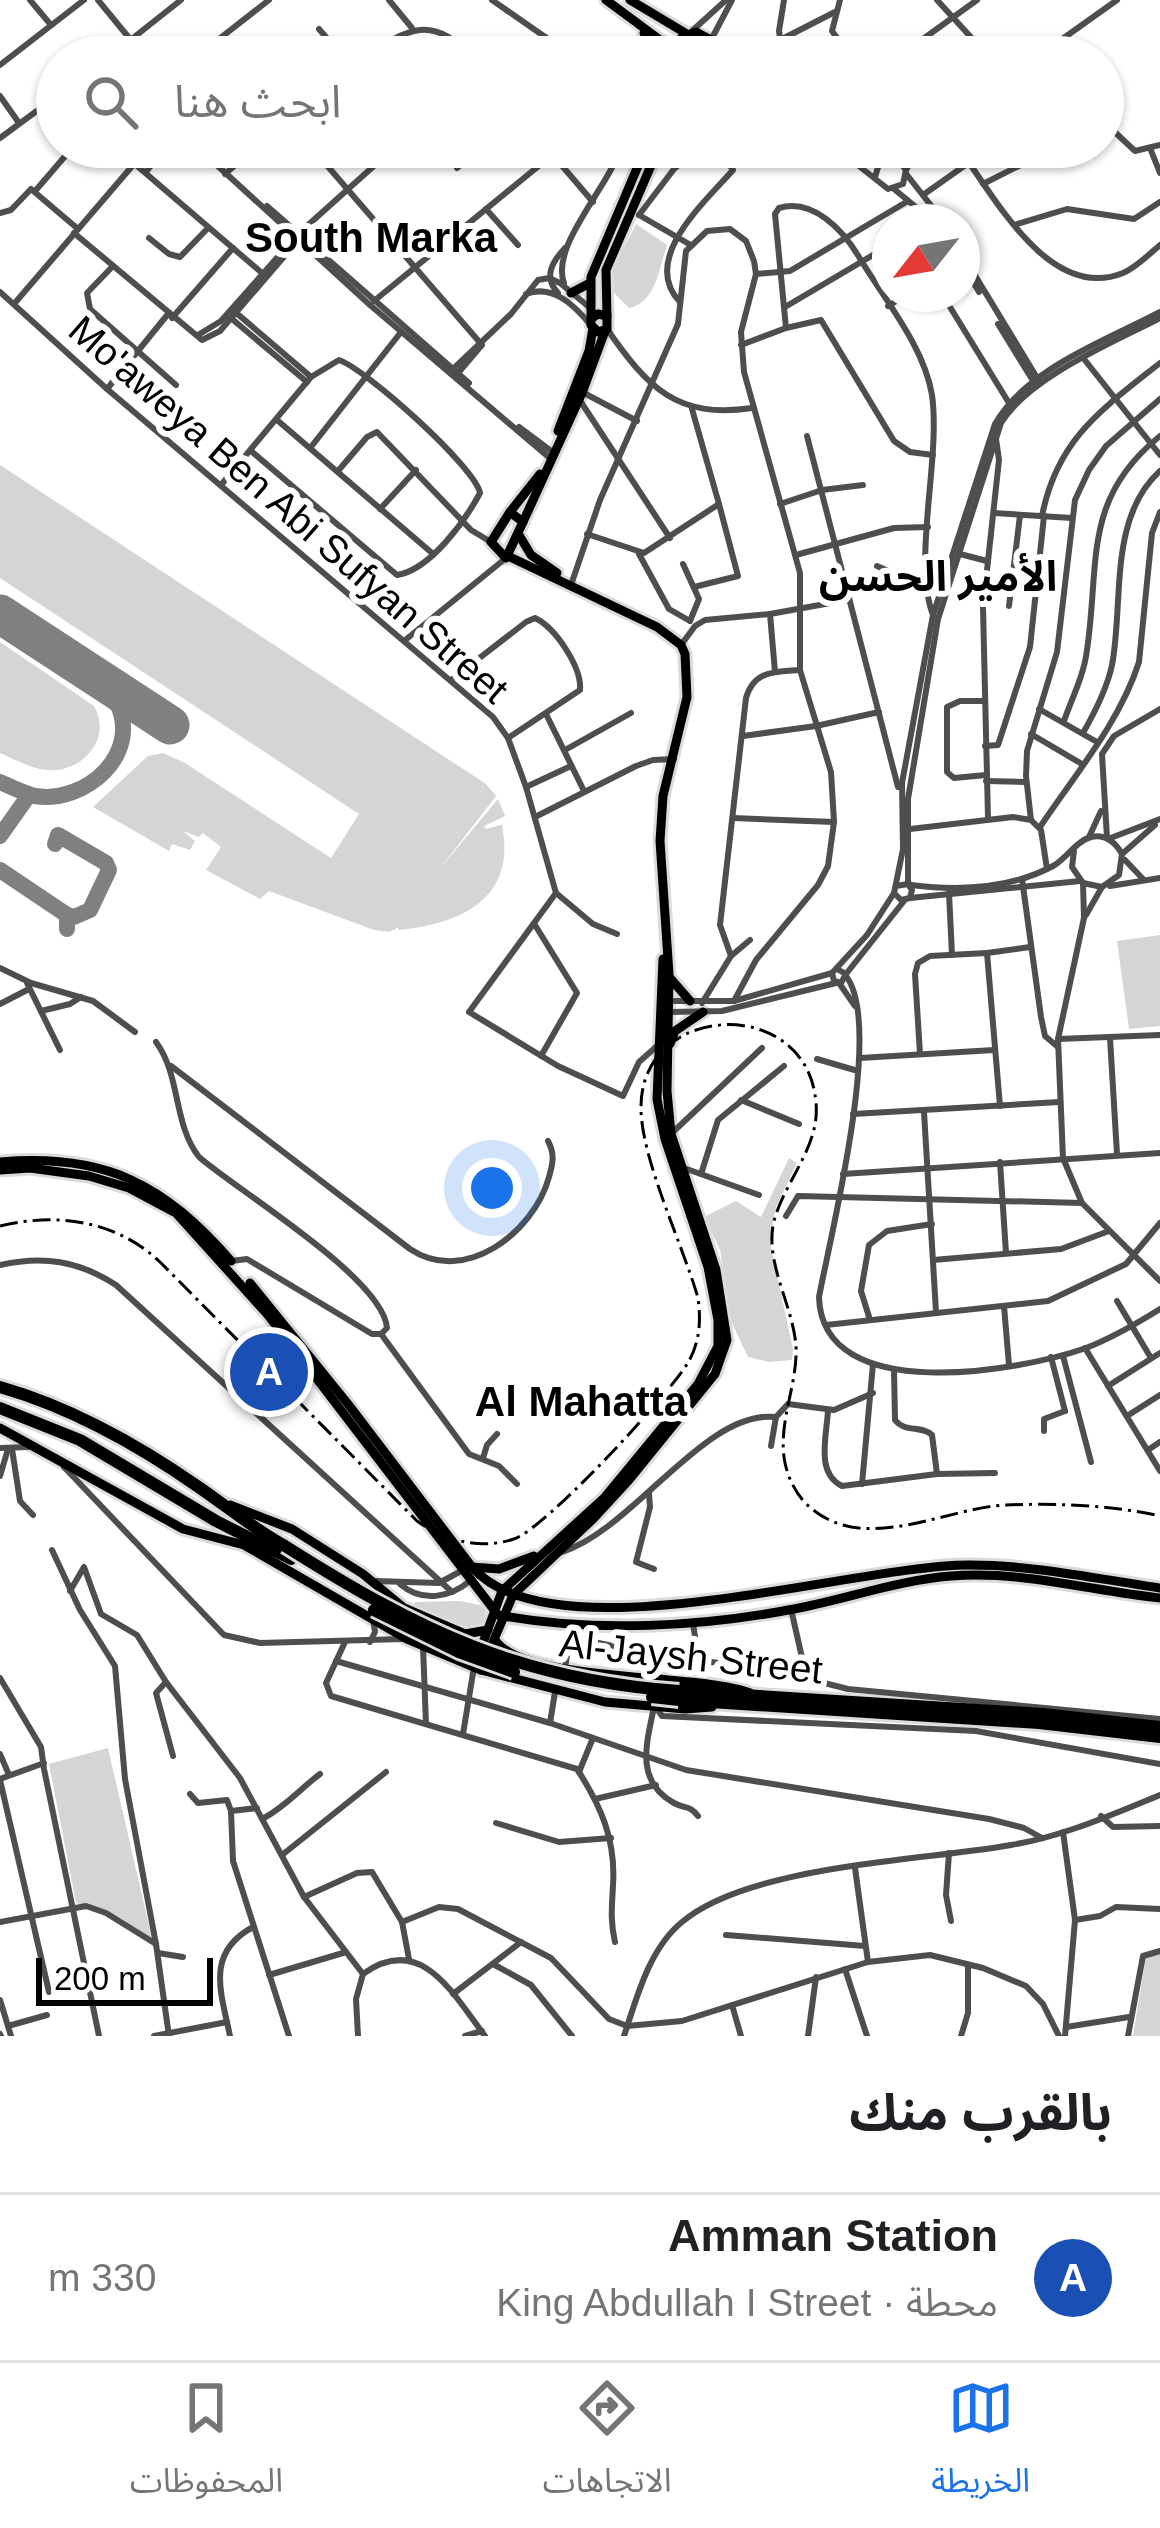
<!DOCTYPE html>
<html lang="ar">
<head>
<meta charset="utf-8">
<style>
  :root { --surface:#fff; --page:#f6f6f6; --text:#202124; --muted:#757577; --line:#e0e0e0; --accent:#1a73e8 }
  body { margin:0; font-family:Arial,"Noto Sans Arabic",sans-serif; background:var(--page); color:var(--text); direction:rtl }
  .compass { position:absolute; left:872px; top:204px; width:108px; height:108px; border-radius:50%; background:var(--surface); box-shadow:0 3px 9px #0004; rotate:239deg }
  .scale { position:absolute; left:36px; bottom:30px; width:177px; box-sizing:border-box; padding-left:12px; border:6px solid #000; border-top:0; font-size:33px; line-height:42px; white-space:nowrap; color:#000; -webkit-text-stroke:9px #fff; paint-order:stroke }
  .you { position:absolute; left:492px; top:1188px; width:42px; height:42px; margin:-30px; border:9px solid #fff; border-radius:50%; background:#1a73e8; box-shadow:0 0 0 18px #1a73e833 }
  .badge { display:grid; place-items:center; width:78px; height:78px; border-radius:50%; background:var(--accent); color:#fff; font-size:39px; font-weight:700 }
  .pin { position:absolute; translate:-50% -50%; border:6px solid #fff; box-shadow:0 3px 12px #0006 }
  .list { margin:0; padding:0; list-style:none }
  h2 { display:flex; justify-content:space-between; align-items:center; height:156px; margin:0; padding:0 48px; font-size:51px }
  h2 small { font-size:39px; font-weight:400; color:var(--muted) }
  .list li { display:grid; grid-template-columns:78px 1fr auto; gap:36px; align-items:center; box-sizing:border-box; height:168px; padding:0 48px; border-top:3px solid var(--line) }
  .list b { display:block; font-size:45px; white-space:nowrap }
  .list p { margin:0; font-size:39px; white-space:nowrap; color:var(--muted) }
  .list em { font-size:39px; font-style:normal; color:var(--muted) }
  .icon { flex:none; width:66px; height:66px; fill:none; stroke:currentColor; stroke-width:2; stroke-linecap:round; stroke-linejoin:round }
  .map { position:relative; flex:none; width:1160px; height:2036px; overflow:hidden; direction:ltr }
  .search { position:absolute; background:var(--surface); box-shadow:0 3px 9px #0004; left:36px; right:36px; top:36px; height:132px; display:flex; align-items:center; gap:30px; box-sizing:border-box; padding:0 42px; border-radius:66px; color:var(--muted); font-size:45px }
  .sheet { height:324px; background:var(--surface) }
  nav { display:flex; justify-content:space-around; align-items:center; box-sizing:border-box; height:168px; border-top:3px solid var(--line); background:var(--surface); font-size:33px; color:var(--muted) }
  nav a { display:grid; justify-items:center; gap:6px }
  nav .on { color:var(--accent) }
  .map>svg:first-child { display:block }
</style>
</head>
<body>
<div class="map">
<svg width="1160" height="2036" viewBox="0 0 1160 2036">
  <rect width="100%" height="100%" fill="#fff"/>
  <!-- green -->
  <g fill="#d5d5d5">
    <path d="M636,224L667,245C659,268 656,303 629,308L614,293L613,269Z"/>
    <path d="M0,465L486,784L496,796L438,871L498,799L505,816L484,826L486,829L508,823L502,825C517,900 459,924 398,930L399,927L389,932L374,930L269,891L260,899L206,870L221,847L203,833L199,837L183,831L195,841L190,850L172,844L169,851L93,807L148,756L163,753L185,763L331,858L359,814L0,578Z"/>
    <path d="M0,642L94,706C113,739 82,773 47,770C31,769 14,759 0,753Z"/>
    <path d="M1160,935V1026L1129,1029L1117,941Z"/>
    <path d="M789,1158L797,1163L776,1207L771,1232V1248L793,1349L792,1360L769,1362L748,1357L731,1321L720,1250L704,1217L736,1201L761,1217Z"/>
    <path d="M460,1601L485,1606L486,1618L480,1626L468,1630L414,1605L415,1602Z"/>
    <path d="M108,1748L153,1943L112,1914L76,1903L49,1764Z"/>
    <path d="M1160,1954V2036H1133L1146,1956Z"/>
  </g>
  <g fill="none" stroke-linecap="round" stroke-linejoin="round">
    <!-- taxiway -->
    <g stroke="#808080" stroke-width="16">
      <path d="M0,782C11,787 23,793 35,796C85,804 142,755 117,703C113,695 106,687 101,680"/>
      <path d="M0,836L29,795"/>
      <path d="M55,844L58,835L106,863L109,870L90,910L74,917L67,915"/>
      <path d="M0,870L67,915V929"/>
    </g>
    <!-- runway -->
    <path stroke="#808080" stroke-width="39" d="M0,614L170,725"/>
    <!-- major casing -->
    <g stroke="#dbdbdb" stroke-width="15">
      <g id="major">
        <path d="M606,0L675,51"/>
        <path d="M630,0L687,34"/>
        <path d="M644,33L657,57"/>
        <path d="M676,52L682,37L696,32L711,40L712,57"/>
        <path d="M571,293L590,283"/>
        <path d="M607,316L606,270L659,147"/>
        <path d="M592,318L598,314L607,316V329L598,332L591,325V277L646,147"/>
        <path d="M558,431L589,351L593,328"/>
        <path d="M510,512L540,474"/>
        <path d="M510,512L523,522L506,558L491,542Z"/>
        <path d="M523,522L582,393L605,331"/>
        <path d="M519,535L531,555L557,573"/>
        <path d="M670,978L690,1001"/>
        <path d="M670,1044L675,1031L703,1012"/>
        <path d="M0,1162C105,1153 164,1184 231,1261"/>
        <path d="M0,1170L30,1168L89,1176L129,1188L176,1213L268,1315L498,1615C594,1633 703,1627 799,1608C850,1598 899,1580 951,1576C1019,1570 1092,1591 1160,1598"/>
        <path d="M250,1283L348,1404L472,1567C552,1660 857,1564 970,1565C1033,1565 1098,1579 1160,1588"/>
        <path d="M0,1428L183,1529L244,1545L407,1639L481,1670L605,1702L685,1709L712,1707"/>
        <path d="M230,1505L292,1529L363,1574L404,1608L465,1634L488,1630"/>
        <path d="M472,1567L499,1569L534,1556"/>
        <path d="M495,1640C523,1683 700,1673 750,1693"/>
        <path d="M474,1667L502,1591L604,1498L698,1384L718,1346V1320L708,1267L665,1139L657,1099L663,959"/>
        <path d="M481,1670L513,1595L594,1518L629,1480L715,1374L727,1340L716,1270L671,1134L667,1091L669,974L660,841L663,796L687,697L685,654L681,645L657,627L510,557"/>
      </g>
    </g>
    <!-- highway casing -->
    <g stroke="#dbdbdb" stroke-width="18">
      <g id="highway">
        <path d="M0,1387C70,1407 140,1446 200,1488C229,1508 254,1529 285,1546"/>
        <path d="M0,1408L80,1440L216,1521L291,1559"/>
        <path d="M679,1691L1043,1714L1160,1727"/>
        <path d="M679,1700L1039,1723L1160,1737"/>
      </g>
    </g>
    <!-- minor -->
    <g stroke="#4e4e4e" stroke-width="6">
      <path d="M30,0L51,25"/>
      <path d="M98,0L130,39"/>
      <path d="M389,0L412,28"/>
      <path d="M492,0L574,57"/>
      <path d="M840,0L832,31L851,57"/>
      <path d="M937,0L989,57"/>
      <path d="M319,29L343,57"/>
      <path d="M693,30L726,0"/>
      <path d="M219,39L234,57"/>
      <path d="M711,40L732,0"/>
      <path d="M780,40L835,12"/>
      <path d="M713,46L728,57"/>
      <path d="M109,57L181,0"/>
      <path d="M196,57L269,0"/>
      <path d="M367,57C406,28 434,14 471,57"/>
      <path d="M783,57L779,31L784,0"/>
      <path d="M898,57L977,0"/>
      <path d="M1037,57L1117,0"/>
      <path d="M0,65L84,0"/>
      <path d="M0,96L19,123"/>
      <path d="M1103,121L1135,151L1160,145"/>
      <path d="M0,138L57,96"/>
      <path d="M115,147L262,273"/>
      <path d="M197,147L370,305L552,460"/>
      <path d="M311,147L482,345"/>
      <path d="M546,147L593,202"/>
      <path d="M835,147L888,189L903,184L906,170L899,161L888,158L879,164L875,177"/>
      <path d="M855,147L882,160"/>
      <path d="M958,147C993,194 1049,303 1123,273C1137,267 1149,254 1160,245"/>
      <path d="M1150,148L1160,173"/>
      <path d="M888,158L905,147"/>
      <path d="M457,168L482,147"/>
      <path d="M906,170L920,147"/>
      <path d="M146,172L166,147"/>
      <path d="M225,174L256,147"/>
      <path d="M907,175L944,222"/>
      <path d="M983,184L1056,147"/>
      <path d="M894,189L934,222"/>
      <path d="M36,190L73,147"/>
      <path d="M923,195L991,147"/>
      <path d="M267,206L469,383"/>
      <path d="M486,209L518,245"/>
      <path d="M0,213L11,210L31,189L78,229"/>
      <path d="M639,215L674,169L700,147"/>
      <path d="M639,215L689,244"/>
      <path d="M1014,225L1067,209L1134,219L1160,202"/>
      <path d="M74,233L202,340L220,331L301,237L303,230"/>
      <path d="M149,238L169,254L180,257L208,228"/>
      <path d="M962,254L1039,381"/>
      <path d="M962,264L979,292"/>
      <path d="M112,267L87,293L90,309L176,385"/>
      <path d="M756,274L790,271L908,201"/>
      <path d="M564,283C550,246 609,187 621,147"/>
      <path d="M0,292L107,389L493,717L508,738L526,787L556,893L469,1012L558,1066L623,1096L639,1062L657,1046"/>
      <path d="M558,293C543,277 552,262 565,248"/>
      <path d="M526,294C552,284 573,304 590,324"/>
      <path d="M942,294L1009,403"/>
      <path d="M374,301L552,155"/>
      <path d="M680,302C639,259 706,201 733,170L717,147"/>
      <path d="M14,304L134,164"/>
      <path d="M888,306L908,294"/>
      <path d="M785,307L890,245"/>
      <path d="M234,311L310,376"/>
      <path d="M172,318L233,248"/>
      <path d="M232,319L307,382"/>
      <path d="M998,324L1035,384"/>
      <path d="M786,328L775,214L779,208C813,198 843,230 859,257C884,299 924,346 932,395C941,459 912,560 933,615"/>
      <path d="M607,329C648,388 677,419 752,408"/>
      <path d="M198,335L221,321L298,234L395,147"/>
      <path d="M741,345L786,328L821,320L894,441L910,452L933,455"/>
      <path d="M1084,359L1160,455"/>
      <path d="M453,369L511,314L538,280L549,278L560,283L589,307"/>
      <path d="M459,372L481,346"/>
      <path d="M107,389L168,314"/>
      <path d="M582,392L637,421"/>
      <path d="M579,399L670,538"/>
      <path d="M277,420L432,553"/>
      <path d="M519,427L555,454"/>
      <path d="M807,436L898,787"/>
      <path d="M311,447L401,332"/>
      <path d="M338,471L367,437L377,432L471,530L491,542"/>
      <path d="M221,485L311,377L339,360C366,369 476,468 480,493C465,521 430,570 397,575L251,451"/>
      <path d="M780,504L822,490L863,485"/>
      <path d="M380,509L416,470"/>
      <path d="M994,513L1072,518"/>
      <path d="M1042,516C1057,439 1102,409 1160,363"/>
      <path d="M587,534L644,553L719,504L692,409"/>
      <path d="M639,554L669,609L690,621"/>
      <path d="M960,554L987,561"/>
      <path d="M796,555L894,528L928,527"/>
      <path d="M683,564L699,599L690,621"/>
      <path d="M877,566L927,588"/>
      <path d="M571,585L600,500L678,324L686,251L707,231L730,229L746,241L754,261L756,274L741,332L744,372L800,573V670L831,772L834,822L828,866L818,885L756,960L734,1001"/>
      <path d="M694,587L738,576L719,504"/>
      <path d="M1009,606L1020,515"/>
      <path d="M770,614L775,672"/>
      <path d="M404,641L506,558"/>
      <path d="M681,645L695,626L705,620L770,614L847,600"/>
      <path d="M451,680L526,622L535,618C556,628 582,668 580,690L508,738"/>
      <path d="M984,701H960L947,707V772L954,778L986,775"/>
      <path d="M1039,709L1097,742"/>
      <path d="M546,714L584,791"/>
      <path d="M1064,721C1072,698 1084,675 1087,650C1100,562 1082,499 1160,436"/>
      <path d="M1083,733C1095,712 1107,689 1112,665C1124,602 1108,518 1160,471"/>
      <path d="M1031,734L1082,764"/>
      <path d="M743,736L816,726L879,712"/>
      <path d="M985,746L998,745L1030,647L1044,516"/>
      <path d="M565,750L631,713"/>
      <path d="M986,781L1025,782"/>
      <path d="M526,787L571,766"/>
      <path d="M535,817L636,766L653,760L674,759"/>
      <path d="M733,818L834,822"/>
      <path d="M988,818L983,607L999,460L996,439"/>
      <path d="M1031,820L1026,776L1027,751L1057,652L1075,500L1089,470L1106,446L1160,399"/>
      <path d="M1040,827C1074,776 1120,722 1139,662L1152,533L1160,512"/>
      <path d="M910,829L1013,817L1031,820L1041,830L1047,869"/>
      <path d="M1089,837L1101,811"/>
      <path d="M1107,838L1102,754L1114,736L1160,709"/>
      <path d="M1108,839L1160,819"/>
      <path d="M1122,854L1155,825"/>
      <path d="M1125,860L1143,879"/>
      <path d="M1022,879L1041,1017L1045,1036L1058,1047"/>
      <path d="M1083,883L1084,918L1058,1039L1063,1158L1082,1203L1160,1281"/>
      <path d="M908,884V799L938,619L1001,423C1029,377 1112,343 1160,318"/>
      <path d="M911,885C958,891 1010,889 1053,866C1066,859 1076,841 1091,837C1105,834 1115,842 1122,854L1119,875L1102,887L1083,883L1072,867L1074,851"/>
      <path d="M896,886L908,884L912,890L910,898L901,900L894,893L903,849L902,783L933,615L995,424C1027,368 1105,341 1160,312"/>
      <path d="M1110,886L1160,878"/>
      <path d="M556,893L593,924L617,934"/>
      <path d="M949,893L952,955"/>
      <path d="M910,898L1080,881"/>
      <path d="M1086,915L1102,887"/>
      <path d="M535,925L577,993L541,1056"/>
      <path d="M987,953L1030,947"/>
      <path d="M731,956L720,925L746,698C754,670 775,672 800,670"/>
      <path d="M0,968L31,983L93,1001L135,1032"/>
      <path d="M837,969L846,974L841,983L834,981L832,973L867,935L894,893"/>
      <path d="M846,974L904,901"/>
      <path d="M846,976C884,1025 831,1233 819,1297C822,1407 1021,1371 1086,1348C1112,1338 1136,1324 1160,1309"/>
      <path d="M27,983L60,1050"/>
      <path d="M839,983L855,1006"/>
      <path d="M666,1001H734L832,973"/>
      <path d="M702,1003L731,956L750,940"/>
      <path d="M0,1004L29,989"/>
      <path d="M41,1011L70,1004L81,997"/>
      <path d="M669,1012L722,1011L836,983"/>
      <path d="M1110,1038L1117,1154"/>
      <path d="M1058,1039L1160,1035"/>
      <path d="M156,1042C181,1076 173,1124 199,1157C238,1191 383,1278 387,1328L381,1334H372L247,1259L231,1261"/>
      <path d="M920,1054L915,974L918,963L930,956L987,953L1000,1106"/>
      <path d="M860,1058L994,1050"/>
      <path d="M817,1059L858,1071"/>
      <path d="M171,1066L410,1249C465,1286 534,1232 549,1177C553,1163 555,1154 548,1141"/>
      <path d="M741,1100L799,1124"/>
      <path d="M924,1112L936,1312"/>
      <path d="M853,1114L1059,1102"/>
      <path d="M673,1132L762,1048"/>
      <path d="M1000,1162L1006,1253"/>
      <path d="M684,1168L759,1195"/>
      <path d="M702,1171L718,1120L784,1066"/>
      <path d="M843,1174L1160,1153"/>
      <path d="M786,1216L798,1196L1082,1203"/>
      <path d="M933,1260L1061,1249L1109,1231"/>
      <path d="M0,1265C43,1255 79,1261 116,1285L452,1592"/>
      <path d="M1117,1301L1151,1358"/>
      <path d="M1004,1306L1009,1365"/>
      <path d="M870,1320L861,1291L869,1245L887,1231L932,1224"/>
      <path d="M826,1325L1048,1301L1126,1264L1160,1223"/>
      <path d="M381,1334L469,1454L499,1466L517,1484"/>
      <path d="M1085,1348L1160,1471"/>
      <path d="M1063,1356L1091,1462"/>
      <path d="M1051,1357L1065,1411"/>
      <path d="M894,1370L895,1420C905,1433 921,1425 932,1435L937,1474"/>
      <path d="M1108,1386L1160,1353"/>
      <path d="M828,1410C827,1435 815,1473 842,1486L937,1474L995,1473"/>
      <path d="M1127,1416L1160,1395"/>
      <path d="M1044,1431V1419L1065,1411"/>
      <path d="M771,1446L776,1417L788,1404L834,1410L873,1393"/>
      <path d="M0,1448L28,1447"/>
      <path d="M12,1449L20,1501L33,1515"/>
      <path d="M1148,1450L1160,1442"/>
      <path d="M483,1458L487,1445L497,1434"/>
      <path d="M64,1467L224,1635L260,1643L403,1639"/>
      <path d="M0,1476L8,1449"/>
      <path d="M862,1484L873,1364"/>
      <path d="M649,1494L650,1507L636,1562L654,1569"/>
      <path d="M52,1550L80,1610L115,1666L125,1779L156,1944L169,2036"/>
      <path d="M562,1552C634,1529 705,1409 776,1417"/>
      <path d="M375,1581L439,1583L463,1570"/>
      <path d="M400,1584C422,1603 450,1598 471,1580"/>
      <path d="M70,1591L84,1567L101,1614L137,1635L166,1682L240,1778L304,1897L363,1974"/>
      <path d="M791,1609L803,1662L797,1678"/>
      <path d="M693,1624L699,1661"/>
      <path d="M570,1637L670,1658L761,1667L848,1689L1160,1719"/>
      <path d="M345,1642L326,1683L331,1696L577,1769C601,1806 616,1840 613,1885C612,1906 610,1921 615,1942"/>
      <path d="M370,1642L375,1632L373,1620"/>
      <path d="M423,1646L426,1724"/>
      <path d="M336,1661L550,1723L686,1770L989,1819L1024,1828L1042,1838"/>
      <path d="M565,1668L572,1624"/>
      <path d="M0,1678L41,1747L44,1769L99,2036"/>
      <path d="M166,1682L156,1693L173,1756"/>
      <path d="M654,1707C647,1742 634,1781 674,1803C685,1809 690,1805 698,1816"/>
      <path d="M656,1707L662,1716L976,1731L1160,1764"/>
      <path d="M550,1723L555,1692"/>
      <path d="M463,1734L474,1667"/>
      <path d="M0,1754L9,1775"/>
      <path d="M579,1772L593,1738"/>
      <path d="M0,1779L44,1763"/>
      <path d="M0,1780L49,1992"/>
      <path d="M190,1794L198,1803L227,1800L231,1811"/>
      <path d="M595,1799L656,1785"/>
      <path d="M231,1811L233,1861L289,2036"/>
      <path d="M231,1811L257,1808"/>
      <path d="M1101,1816L1113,1827L1160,1826"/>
      <path d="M264,1818C286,1806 300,1789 320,1774"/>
      <path d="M496,1823L559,1842L611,1838"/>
      <path d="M1063,1832L1075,1920L1065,2036"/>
      <path d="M949,1853L946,1895L951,1921"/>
      <path d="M282,1855L386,1772"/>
      <path d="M855,1868L868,1962"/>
      <path d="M304,1897L357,1873L372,1872L402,1922L409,1959"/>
      <path d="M1075,1920L1100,1916L1116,1907L1160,1909"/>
      <path d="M0,1922L86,1906L106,1913L156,1944"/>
      <path d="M402,1922L439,1907L458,1909L551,1958L609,2019L627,2026L682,2021L868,1962L930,1955L983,1968L1026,1986L1043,2004L1059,2036"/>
      <path d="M726,1935L865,1946"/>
      <path d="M158,1953L183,1957"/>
      <path d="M493,1964L531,1985L572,2036"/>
      <path d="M845,1969L867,2036"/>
      <path d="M269,1975L343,1953"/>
      <path d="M453,1994L521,1942"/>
      <path d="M0,2000L11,2036"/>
      <path d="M732,2005L741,2036"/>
      <path d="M8,2026L47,2015"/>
      <path d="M1066,2027L1129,2017"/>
      <path d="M0,2034L1,2036"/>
      <path d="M154,2036L227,2022"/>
      <path d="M230,2036C221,1992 205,1953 253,1927"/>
      <path d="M358,2036L356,1999L363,1974C421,1932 453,1994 485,2036"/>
      <path d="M465,2036L482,2031"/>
      <path d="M624,2036C637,1997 649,1949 682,1922C749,1865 922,1861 1011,1845C1062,1837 1113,1814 1160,1795"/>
      <path d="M808,2036L816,1977"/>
      <path d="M961,2036L968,2013V1965"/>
      <path d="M1128,2036L1143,1956L1160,1951"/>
    </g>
    <!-- major -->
    <use href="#major" stroke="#000" stroke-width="9"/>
    <!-- highway -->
    <use href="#highway" stroke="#000" stroke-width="12"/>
    <!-- rail -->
    <path stroke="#000" stroke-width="3" stroke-dasharray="18 6 3 6" stroke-linecap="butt" d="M0,1226C58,1212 118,1221 161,1263L417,1521C446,1541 480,1550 514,1539C546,1528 670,1394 689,1361C700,1341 701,1320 698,1298C683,1245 640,1157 641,1106C642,1001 808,995 816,1103C820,1147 785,1180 774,1221C764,1262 793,1305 796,1346C798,1385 777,1423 785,1463C789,1481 798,1498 812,1509C867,1554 945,1508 1006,1505C1056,1503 1111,1505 1160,1516"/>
    <!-- highway-bridge casing -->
    <g stroke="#dbdbdb" stroke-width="18" stroke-linecap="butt">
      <g id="highway-bridge">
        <path d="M285,1546C418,1630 519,1680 679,1691"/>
        <path d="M374,1610L459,1652L514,1672"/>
        <path d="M652,1697L679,1700"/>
      </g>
    </g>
    <!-- highway-bridge -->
    <use href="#highway-bridge" stroke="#000" stroke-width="12"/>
  </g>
  <g text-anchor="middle" stroke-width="12" stroke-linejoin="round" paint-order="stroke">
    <!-- street labels -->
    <g font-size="39" fill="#000" stroke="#fff">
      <text transform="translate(289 509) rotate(41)" y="14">Mo'aweya Ben Abi Sufyan Street</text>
      <text transform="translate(691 1656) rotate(6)" y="14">Al-Jaysh Street</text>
    </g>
    <!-- neighbourhood labels -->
    <g font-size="42" font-weight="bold" fill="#000" stroke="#fff">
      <text x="371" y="252">South Marka</text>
      <text x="938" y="591">الأمير الحسن</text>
      <text x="581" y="1416">Al Mahatta</text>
    </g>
  </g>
</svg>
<svg class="compass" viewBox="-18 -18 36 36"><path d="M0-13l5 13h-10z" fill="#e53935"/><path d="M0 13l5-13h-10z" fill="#757577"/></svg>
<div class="scale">200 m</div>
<div class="you"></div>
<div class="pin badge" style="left:269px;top:1372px;background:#1a4fb4">A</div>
<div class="search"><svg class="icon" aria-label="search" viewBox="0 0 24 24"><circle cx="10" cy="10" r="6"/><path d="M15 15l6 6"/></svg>ابحث هنا</div>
</div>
<section class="sheet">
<h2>بالقرب منك<small></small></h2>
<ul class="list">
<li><span class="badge" style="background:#1a4fb4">A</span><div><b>Amman Station</b><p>محطة · King Abdullah I Street</p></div><em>330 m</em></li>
</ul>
</section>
<nav>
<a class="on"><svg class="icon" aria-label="map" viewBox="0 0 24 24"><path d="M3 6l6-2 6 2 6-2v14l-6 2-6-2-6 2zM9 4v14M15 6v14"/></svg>الخريطة</a>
<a><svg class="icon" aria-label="directions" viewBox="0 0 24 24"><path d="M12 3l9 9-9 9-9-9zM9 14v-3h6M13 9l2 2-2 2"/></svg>الاتجاهات</a>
<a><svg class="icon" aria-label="saved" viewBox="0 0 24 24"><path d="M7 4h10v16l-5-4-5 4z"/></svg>المحفوظات</a>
</nav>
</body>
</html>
